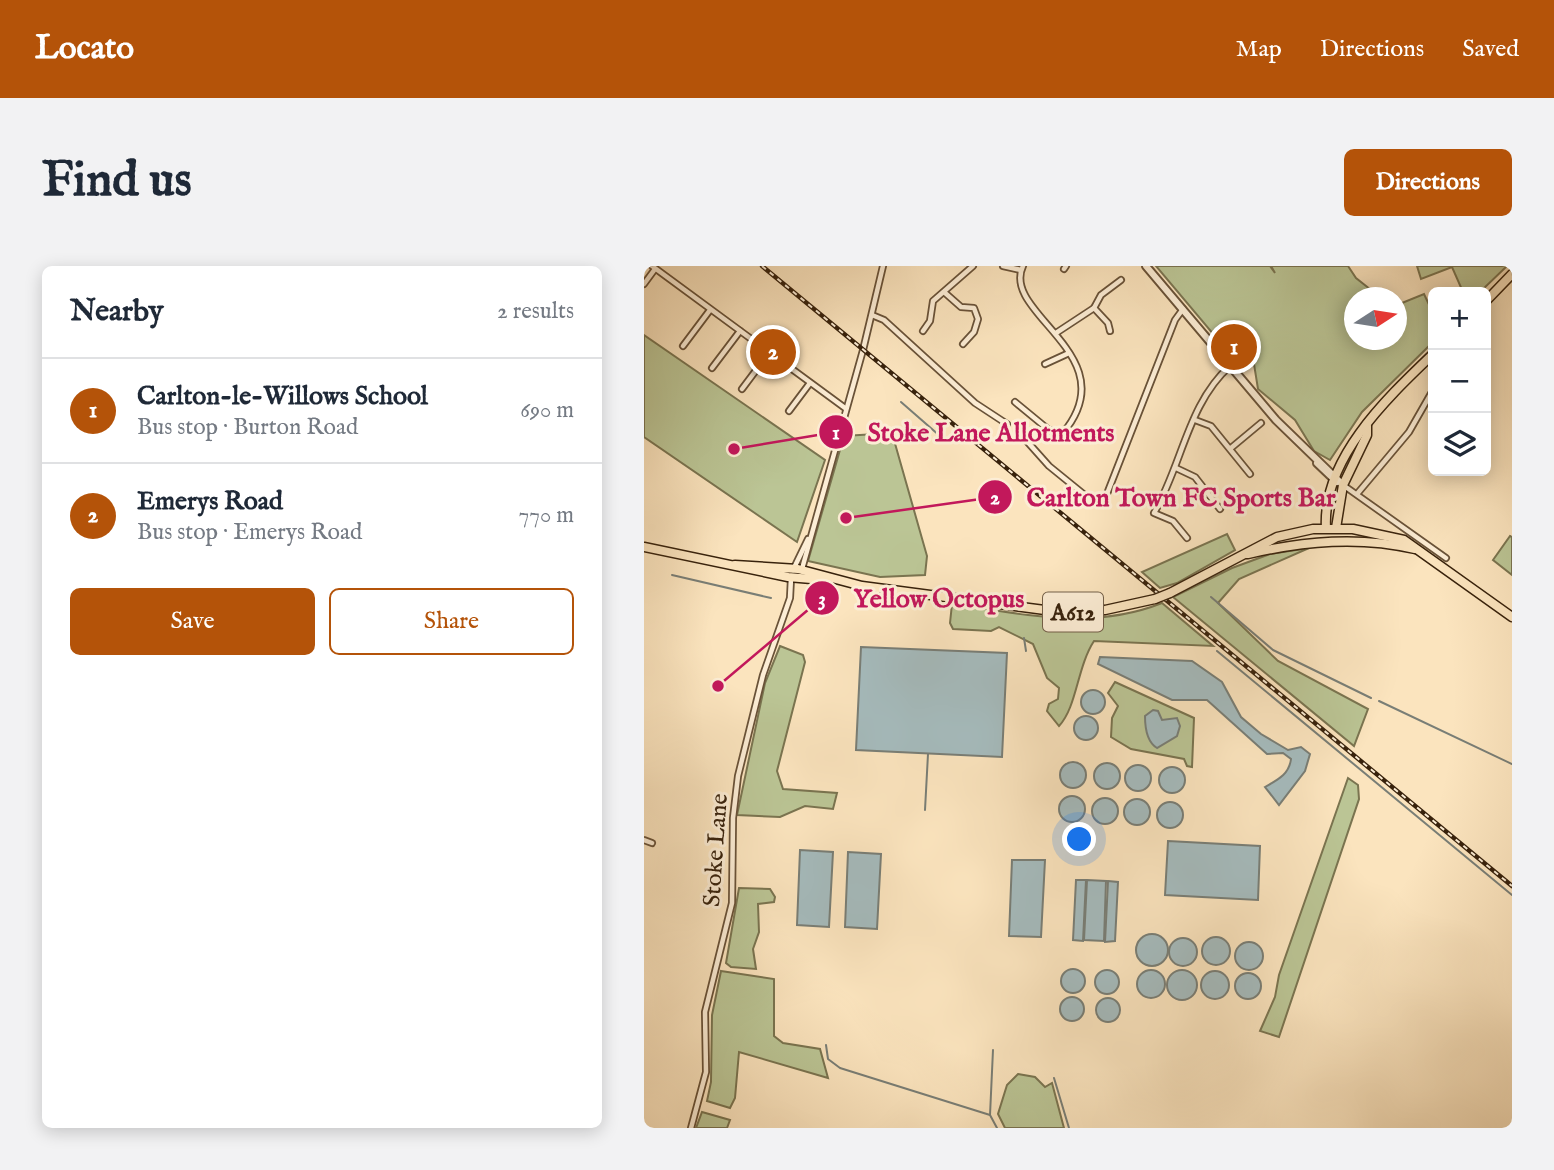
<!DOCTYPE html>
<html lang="en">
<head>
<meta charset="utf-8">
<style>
  :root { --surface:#fff; --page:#f2f2f3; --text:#1f2937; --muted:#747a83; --line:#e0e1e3; --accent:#b45309 }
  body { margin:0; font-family:"IM FELL English",serif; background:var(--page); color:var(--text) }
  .controls { position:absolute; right:21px; top:21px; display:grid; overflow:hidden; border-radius:10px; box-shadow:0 4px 18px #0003 }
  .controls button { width:63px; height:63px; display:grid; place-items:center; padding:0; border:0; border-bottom:2px solid var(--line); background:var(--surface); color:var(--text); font:35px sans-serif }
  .compass { position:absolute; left:700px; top:21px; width:63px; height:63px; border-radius:50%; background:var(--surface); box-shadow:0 4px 18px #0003; rotate:78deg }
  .you { position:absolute; left:436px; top:574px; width:24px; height:24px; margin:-18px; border:5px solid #fff; border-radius:50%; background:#1a73e8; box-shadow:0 0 0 10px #1a73e833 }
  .badge { display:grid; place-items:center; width:46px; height:46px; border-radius:50%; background:var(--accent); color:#fff; font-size:23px; font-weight:700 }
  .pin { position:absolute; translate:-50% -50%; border:4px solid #fff; box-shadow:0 2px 7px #0006 }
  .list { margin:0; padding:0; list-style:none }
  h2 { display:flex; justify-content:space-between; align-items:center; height:91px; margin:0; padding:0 28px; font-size:30px }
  h2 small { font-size:23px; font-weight:400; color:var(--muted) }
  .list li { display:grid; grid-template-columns:46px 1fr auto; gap:21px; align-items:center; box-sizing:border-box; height:105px; padding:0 28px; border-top:2px solid var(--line) }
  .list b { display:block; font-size:26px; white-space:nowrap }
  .list p { margin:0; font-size:23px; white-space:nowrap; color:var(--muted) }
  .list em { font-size:23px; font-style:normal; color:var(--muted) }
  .actions { display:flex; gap:14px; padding:21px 28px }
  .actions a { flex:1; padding:16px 0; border:2px solid var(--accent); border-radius:10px; text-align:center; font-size:24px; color:var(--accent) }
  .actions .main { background:var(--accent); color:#fff }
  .icon { flex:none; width:38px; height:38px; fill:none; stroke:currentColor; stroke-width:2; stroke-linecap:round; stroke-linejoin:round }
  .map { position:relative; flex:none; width:868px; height:862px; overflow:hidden; border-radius:10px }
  header { display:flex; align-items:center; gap:42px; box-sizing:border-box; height:98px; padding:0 35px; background:var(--accent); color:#fff }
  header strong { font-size:33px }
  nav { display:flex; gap:38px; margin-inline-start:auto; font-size:24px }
  .intro { display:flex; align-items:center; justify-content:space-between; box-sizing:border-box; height:168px; padding:0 42px }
  h1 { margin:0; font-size:49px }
  .button { padding:18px 32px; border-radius:10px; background:var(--accent); color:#fff; font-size:24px; font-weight:700 }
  main { display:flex; gap:42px; padding:0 42px }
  aside { flex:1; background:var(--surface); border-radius:10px; box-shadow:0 4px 18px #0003 }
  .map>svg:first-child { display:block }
</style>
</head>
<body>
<header>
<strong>Locato</strong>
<nav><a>Map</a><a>Directions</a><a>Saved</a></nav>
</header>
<div class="intro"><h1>Find us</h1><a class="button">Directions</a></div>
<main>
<aside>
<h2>Nearby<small>2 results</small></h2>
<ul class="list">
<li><span class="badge">1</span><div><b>Carlton-le-Willows School</b><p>Bus stop · Burton Road</p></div><em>690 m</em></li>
<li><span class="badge">2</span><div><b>Emerys Road</b><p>Bus stop · Emerys Road</p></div><em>770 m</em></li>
</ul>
<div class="actions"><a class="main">Save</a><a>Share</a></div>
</aside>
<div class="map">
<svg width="868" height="862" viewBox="0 0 868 862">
  <rect width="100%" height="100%" fill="#fbe4be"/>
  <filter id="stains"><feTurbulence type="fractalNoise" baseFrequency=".00286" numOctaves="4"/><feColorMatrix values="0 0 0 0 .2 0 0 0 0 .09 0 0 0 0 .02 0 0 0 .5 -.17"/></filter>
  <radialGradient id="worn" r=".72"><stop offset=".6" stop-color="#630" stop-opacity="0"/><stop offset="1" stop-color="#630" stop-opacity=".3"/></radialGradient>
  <!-- green -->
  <g fill="#bbc595" stroke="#7a7450" stroke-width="2">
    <path d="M512,0H626L631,7L627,0H704L712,12L736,31L710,32V74H752L753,39L780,28L789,47V76L718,146L686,194L670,185L651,154L614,123L610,98L604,88L594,79L570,69Z"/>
    <path d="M773,0H863L836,26H819L808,1L777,13Z"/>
    <path d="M0,69L181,194L153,276L0,171Z"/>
    <path d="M248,167L283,290L281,309L236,311L164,295L200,170Z"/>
    <path d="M583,268L591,284L533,317L516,322L498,306Z"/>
    <path d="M866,270L868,271V309L849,294Z"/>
    <path d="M665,282L595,313L574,337L634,395L724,443L710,480L529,331L588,302L626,288Z"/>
    <path d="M518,337L569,380L450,375C433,401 433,441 415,460L403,445L405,438L414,433L415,422L403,412L389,378L355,361L347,365L309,363L306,357L308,338C380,348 448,365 518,337Z"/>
    <path d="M136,380L159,389L161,396L133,505L139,523L193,527L189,543L161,540L136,551L93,549L121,417Z"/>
    <path d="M471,416L550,452L548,501L543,500L540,493L487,483L467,471L468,452L474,440L464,427Z"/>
    <path d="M704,512L714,519L715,533L635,771L616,765L631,731L635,709Z"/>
    <path d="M95,622L126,623L131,631L130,636L114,638L115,666L109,683L112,703L87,701L82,697Z"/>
    <path d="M77,705L130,713V770L139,777L176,783L184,812L95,786L91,832L86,842L63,835L67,816L68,749Z"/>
    <path d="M374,808L391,811L401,821L408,817L420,862H361L354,848L363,819Z"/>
    <path d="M58,846L86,854L83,862H52Z"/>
  </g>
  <!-- water -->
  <g fill="#a5bbbd" stroke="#797e76" stroke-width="2">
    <path d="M217,381L363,387L358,491L212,484Z"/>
    <path d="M456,391L548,395L578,416L597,451L617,468L644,484L657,481L666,488L661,505L635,539L621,521C633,514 645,509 647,493L639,487L623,488L563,434H528L454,398Z"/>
    <circle cx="449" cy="436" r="12"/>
    <path d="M509,444L514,445L518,454L533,452L536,460L533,470L513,482C503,476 501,462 501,450Z"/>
    <circle cx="442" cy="462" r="12"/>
    <circle cx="429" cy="509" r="13"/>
    <circle cx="463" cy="510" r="13"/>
    <circle cx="494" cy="512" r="13"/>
    <circle cx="528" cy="514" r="13"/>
    <circle cx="428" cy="543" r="13"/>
    <circle cx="461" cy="545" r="13"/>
    <circle cx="493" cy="546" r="13"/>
    <circle cx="526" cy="549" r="13"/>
    <path d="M524,575L616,580L614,634L521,629Z"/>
    <path d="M156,584L189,586L185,661L153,659Z"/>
    <path d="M204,586L237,588L233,663L201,661Z"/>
    <path d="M368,594H401L397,671L365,670Z"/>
    <path d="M432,614H442L439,675L429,674Z"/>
    <path d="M443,614L462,615L460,675L440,674Z"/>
    <path d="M464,615L474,616L471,675L461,676Z"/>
    <circle cx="508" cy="684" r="16"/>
    <circle cx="572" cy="685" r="14"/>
    <circle cx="539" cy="686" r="14"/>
    <circle cx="605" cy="690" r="14"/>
    <circle cx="429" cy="715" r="12"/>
    <circle cx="463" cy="716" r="12"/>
    <circle cx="507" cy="718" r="14"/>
    <circle cx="538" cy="719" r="15"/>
    <circle cx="571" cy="719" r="14"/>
    <circle cx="604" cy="720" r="13"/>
    <circle cx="428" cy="743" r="12"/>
    <circle cx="464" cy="744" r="12"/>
  </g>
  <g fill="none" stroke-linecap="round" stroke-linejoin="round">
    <!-- stream -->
    <g stroke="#797e76" stroke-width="2">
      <path d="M257,136L304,177"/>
      <path d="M28,309L127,332"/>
      <path d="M567,331L629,384L727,432"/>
      <path d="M380,372L382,385"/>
      <path d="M573,385L868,629"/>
      <path d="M735,435L868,498"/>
      <path d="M281,544L284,488"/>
      <path d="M182,779L184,793L196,802L346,849"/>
      <path d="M349,784L346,849L353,862"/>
      <path d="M410,812L425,862"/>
    </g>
    <!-- minor casing -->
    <g stroke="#695238" stroke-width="8">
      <g id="minor">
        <path d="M8,0L201,142"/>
        <path d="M359,0L377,4"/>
        <path d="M420,3L422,0"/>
        <path d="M0,18L11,3"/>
        <path d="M300,26L317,41L330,42L334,53L330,66L319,78"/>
        <path d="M450,42L464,57L466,65"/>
        <path d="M228,49L240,54L331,137L363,158"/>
        <path d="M279,65L286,55L289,35L329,0"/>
        <path d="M412,67L450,42L457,29L477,14"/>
        <path d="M39,80L66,44"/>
        <path d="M401,98L425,87"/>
        <path d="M68,102L96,65"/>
        <path d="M98,123L125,87"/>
        <path d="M371,136L405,164L419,167C484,89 356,48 379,0"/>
        <path d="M145,145L166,117"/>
        <path d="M551,154L567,160L606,208"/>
        <path d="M380,172L405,200L453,239L459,238L531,54L539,43"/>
        <path d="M587,182L617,157"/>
        <path d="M532,202L551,211L576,243"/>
        <path d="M699,219L802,292"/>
        <path d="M713,228L765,166L789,124"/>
        <path d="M543,272L529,255L510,247C538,199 544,137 586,100"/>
        <path d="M158,303L219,84L239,0"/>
        <path d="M149,304L164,273"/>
        <path d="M0,574L8,577"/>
        <path d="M47,862L62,806L61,746L88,637L89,552L94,510L119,409L146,332L147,312"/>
      </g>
    </g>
    <!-- tertiary casing -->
    <g stroke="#695238" stroke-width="10">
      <g id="tertiary">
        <path d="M502,0L632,154L699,219"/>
        <path d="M673,197L693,216"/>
      </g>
    </g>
    <!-- primary casing -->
    <g stroke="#38220c" stroke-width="11">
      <g id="primary">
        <path d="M842,35L868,8"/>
        <path d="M682,262C678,193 743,132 789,88"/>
        <path d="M692,262L699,219L723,169V160"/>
        <path d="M0,281L144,311L179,314"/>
        <path d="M604,288C661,275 715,270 771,283"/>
        <path d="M91,299L154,303L218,320L416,346L461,344L511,333"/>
        <path d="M526,327L633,271L669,263H709L760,274L868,351"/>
      </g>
    </g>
    <!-- minor -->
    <use href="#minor" stroke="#fcedd5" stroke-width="4.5"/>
    <!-- tertiary -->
    <use href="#tertiary" stroke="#fcedd5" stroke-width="6"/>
    <!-- primary -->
    <use href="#primary" stroke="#fbe4be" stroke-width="8"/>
    <!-- rail casing -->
    <g stroke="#38220c" stroke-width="4.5">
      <path id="rail" d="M118,0L868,620"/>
    </g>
    <!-- rail -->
    <use href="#rail" stroke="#fcedd5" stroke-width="2" stroke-dasharray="5" stroke-linecap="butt"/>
    <!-- primary-bridge casing -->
    <g stroke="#38220c" stroke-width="11" stroke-linecap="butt">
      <path id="primary-bridge" d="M511,333L526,327"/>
    </g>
    <!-- primary-bridge -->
    <use href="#primary-bridge" stroke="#fbe4be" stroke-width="8"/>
  </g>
  <g text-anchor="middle" stroke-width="6" stroke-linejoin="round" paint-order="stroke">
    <!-- shield labels -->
    <rect fill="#fcedd5" stroke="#735f48" stroke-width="2" x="399" y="326.5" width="60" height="39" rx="5"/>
    <g font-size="23" font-weight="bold" fill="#38220c">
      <text x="429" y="354">A612</text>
    </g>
    <!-- street labels -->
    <g font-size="24" fill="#38220c" stroke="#fcedd5">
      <text transform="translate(71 584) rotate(-86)" y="8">Stoke Lane</text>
    </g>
  </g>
  <!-- callouts -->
  <path fill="none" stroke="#c2185b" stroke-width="2.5" d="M90 183L192 166M202 252L351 231M74 420L178 332"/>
  <g fill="#c2185b" stroke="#fcedd5" stroke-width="2.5">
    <circle cx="90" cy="183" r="7"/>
    <circle cx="202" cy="252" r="7"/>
    <circle cx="74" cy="420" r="7"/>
    <circle cx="192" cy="166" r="18"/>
    <circle cx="351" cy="231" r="18"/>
    <circle cx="178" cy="332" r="18"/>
  </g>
  <g font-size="21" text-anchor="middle" font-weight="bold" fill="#fff">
    <text x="192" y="173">1</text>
    <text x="351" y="238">2</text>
    <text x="178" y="339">3</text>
  </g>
  <g font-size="26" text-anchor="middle" font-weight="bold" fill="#c2185b" stroke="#fcedd5" stroke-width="6" stroke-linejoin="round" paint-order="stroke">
    <text x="347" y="175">Stoke Lane Allotments</text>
    <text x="537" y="240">Carlton Town FC Sports Bar</text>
    <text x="295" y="341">Yellow Octopus</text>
  </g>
  <rect width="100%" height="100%" filter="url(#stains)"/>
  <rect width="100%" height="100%" fill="url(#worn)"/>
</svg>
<div class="controls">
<button>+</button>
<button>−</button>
<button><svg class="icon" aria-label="layers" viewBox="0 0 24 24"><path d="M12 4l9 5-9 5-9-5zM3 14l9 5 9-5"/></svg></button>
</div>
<svg class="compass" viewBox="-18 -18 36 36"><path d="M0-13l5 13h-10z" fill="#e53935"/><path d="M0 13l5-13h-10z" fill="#747a83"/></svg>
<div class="you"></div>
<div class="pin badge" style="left:590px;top:81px">1</div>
<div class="pin badge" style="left:129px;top:86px">2</div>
</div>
</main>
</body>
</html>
